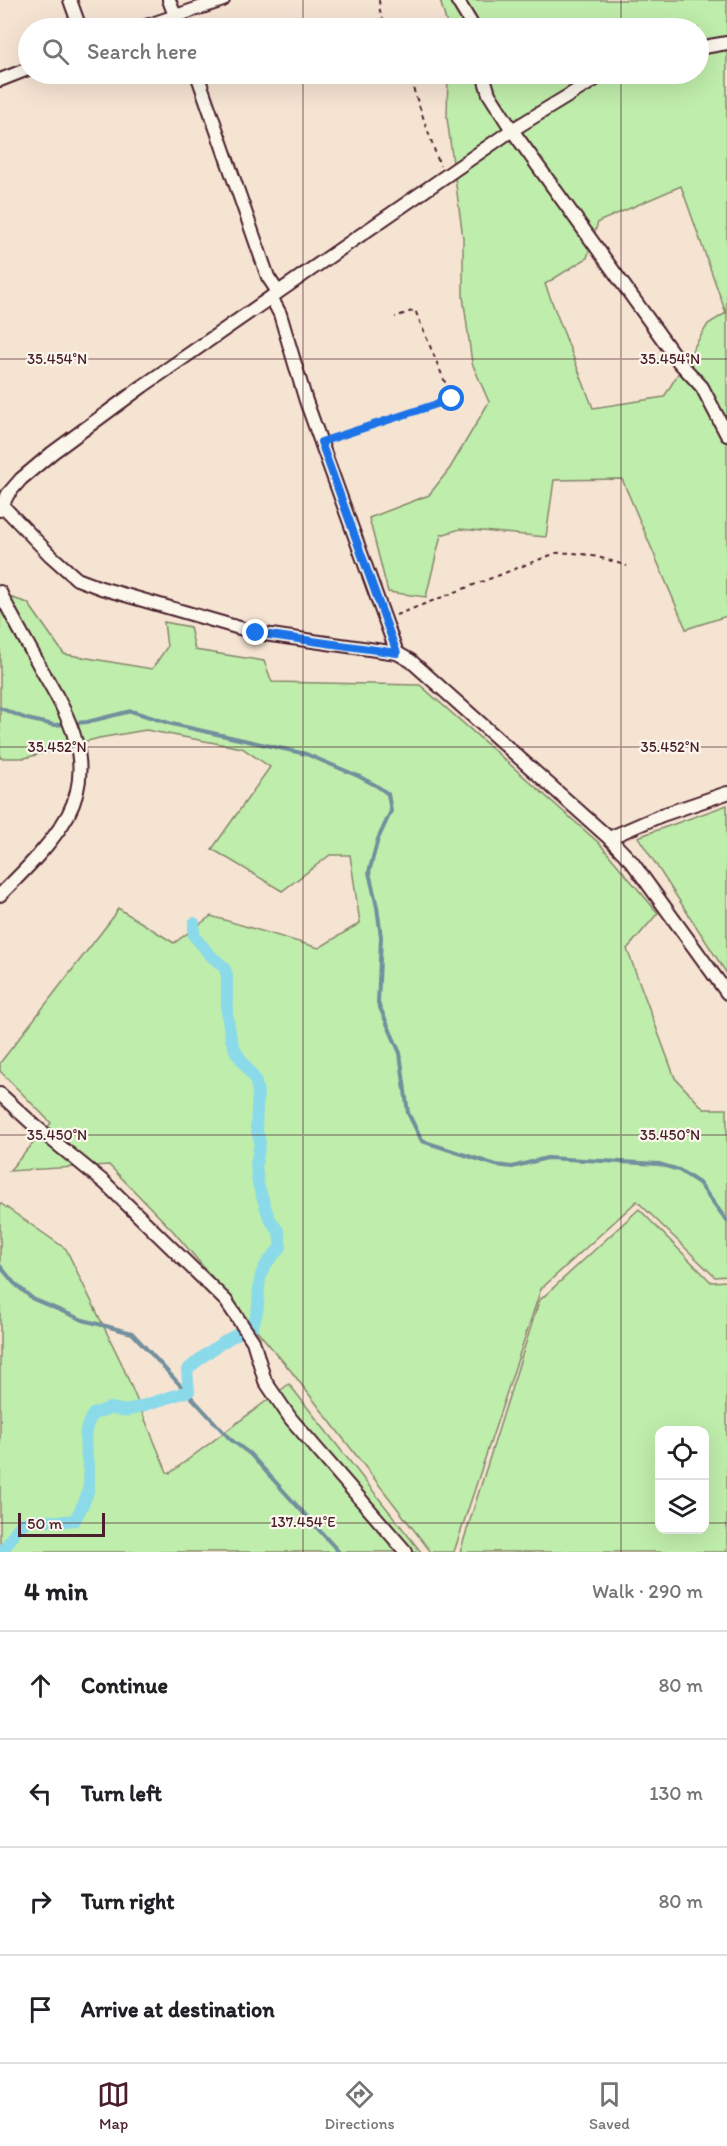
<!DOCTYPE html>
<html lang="en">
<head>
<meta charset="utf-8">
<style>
  :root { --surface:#fff; --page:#f2f2f2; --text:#202124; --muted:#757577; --line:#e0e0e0; --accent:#4a1f2b }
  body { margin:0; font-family:Itim,sans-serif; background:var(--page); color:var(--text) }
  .controls { position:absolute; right:18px; bottom:18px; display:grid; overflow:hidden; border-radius:12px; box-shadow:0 6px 24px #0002 }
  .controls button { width:54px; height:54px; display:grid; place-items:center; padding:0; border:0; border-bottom:2px solid var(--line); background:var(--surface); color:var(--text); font:30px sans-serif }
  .scale { position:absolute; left:18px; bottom:15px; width:87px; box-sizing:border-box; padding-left:6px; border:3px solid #4a1f2b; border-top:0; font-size:16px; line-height:21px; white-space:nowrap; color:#4a1f2b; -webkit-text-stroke:4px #fbf7ec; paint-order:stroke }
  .stop { position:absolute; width:18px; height:18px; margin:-14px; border:4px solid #1a73e8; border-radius:50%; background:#fff }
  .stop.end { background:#1a73e8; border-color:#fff; box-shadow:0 2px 6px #0008 }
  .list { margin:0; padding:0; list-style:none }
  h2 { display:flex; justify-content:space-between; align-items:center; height:78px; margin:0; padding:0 24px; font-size:26px }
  h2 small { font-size:20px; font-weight:400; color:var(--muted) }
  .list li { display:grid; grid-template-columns:39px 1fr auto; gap:18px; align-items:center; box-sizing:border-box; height:108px; padding:0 24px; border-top:2px solid var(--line) }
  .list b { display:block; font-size:22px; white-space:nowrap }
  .list em { font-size:20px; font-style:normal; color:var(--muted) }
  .icon { flex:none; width:33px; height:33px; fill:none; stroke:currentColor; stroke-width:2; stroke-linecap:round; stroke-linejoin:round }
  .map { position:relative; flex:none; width:727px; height:1552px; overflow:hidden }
  .search { position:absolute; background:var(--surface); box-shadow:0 6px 24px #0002; left:18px; right:18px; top:18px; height:66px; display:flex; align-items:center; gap:15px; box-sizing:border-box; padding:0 21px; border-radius:33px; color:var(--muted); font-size:22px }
  .sheet { height:510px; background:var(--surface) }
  nav { display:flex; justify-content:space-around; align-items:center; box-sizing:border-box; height:84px; border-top:2px solid var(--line); background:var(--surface); font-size:16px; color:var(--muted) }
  nav a { display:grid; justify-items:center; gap:3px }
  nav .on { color:var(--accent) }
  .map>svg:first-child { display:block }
</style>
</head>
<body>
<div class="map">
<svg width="727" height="1552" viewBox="0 0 727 1552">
  <rect width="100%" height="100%" fill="#f6e4d3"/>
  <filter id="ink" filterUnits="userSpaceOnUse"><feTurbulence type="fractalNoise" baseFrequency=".0167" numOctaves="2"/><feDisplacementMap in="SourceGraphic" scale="12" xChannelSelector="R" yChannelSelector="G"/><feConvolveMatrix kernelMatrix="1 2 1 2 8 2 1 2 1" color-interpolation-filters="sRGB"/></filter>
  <g filter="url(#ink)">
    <!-- green -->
    <g fill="#bfedab" stroke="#84866b" stroke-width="1.5" fill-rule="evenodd">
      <path d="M440,0H727V616L686,629L622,479L554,480L546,537L460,529L441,535L426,597L388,592L369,518L429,495L450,468L489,402L472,363L463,296V238L447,118L448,74H698V28H448ZM681,186L726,313L708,324L664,397L593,408L545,284L587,258L598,222Z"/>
      <path d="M0,594L28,603L64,654L152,669L167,647L164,622L190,627L195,650L264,661L272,682L420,685L599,843L658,913L627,949L675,1078L704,1109H727V1276L715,1277L637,1201L541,1289L454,1552H431L291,1371L174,1232L109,1165L9,1171L51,1123L0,1071V1063L114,916L118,908L174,943L211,916L319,948L360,923L350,855H330L282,891L212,849L270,767L242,748L146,730L99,738L25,758H0Z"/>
      <path d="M727,805V974L638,837Z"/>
      <path d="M0,1203L66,1249L121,1362L167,1472L170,1473L289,1384L421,1552H0Z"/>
      <path d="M639,1209L711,1282L727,1281V1552H460L539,1301ZM660,1430H704V1530H660Z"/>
    </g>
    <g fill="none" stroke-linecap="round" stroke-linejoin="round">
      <!-- stream -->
      <g stroke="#718f9d" stroke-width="4">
        <path d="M0,708L27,719L54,725L87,722L131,711L172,724L306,754L358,776L377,786L388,794L391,811L378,839L369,872L377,907L381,937L378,1003L400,1053L408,1113L422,1141L496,1165L512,1167L547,1158L659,1164L679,1170L699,1183L727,1221"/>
        <path d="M0,1266L14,1283L33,1299L83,1320L132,1333L230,1439L250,1454L339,1552"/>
      </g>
      <!-- canal -->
      <path stroke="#8bdae9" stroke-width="12" d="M0,1552C10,1545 12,1533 20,1526C32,1517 38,1520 51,1521C59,1522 67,1521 75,1520C80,1509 89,1496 89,1484C91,1459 77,1438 93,1414L110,1408L126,1411L189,1391L187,1370C207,1352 228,1337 252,1327C261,1307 257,1298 260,1279C262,1266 272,1257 281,1247L279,1232L269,1218L258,1184L256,1165L260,1142L256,1127L258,1092L255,1079L236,1052L231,1039L227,1013V975L224,967L210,955L194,936V923"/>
      <!-- minor casing -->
      <g stroke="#4a1f2b" stroke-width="16">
        <g id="minor">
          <path d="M70,0L80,28"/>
          <path d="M169,0L180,28"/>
          <path d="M457,0L474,28"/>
          <path d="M140,28L223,0"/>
          <path d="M698,48L727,43"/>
          <path d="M197,74L268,277L278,292"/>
          <path d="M483,74L489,94L512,130L679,362L702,387L727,435"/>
          <path d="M0,80L28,69"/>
          <path d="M271,297L280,314L306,401L397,653"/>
          <path d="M0,503L50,555L77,579L101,588L257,633L397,653L411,661L609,838L632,862L727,993"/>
          <path d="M0,510L8,494L21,479L52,453L143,386L512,130L604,74"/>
          <path d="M0,592C12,617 26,641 39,665C66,712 97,760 68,815C51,845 24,871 0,895"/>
          <path d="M609,838L662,815L727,793"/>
          <path d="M0,1094L35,1126L105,1183L226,1301L253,1341L265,1381L291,1419L406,1552"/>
        </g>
      </g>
      <!-- path -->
      <g stroke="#4a1f2b" stroke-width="2" stroke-dasharray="4.5 4.5" stroke-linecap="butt">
        <path d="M379,0L380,11L386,28"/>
        <path d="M404,74L409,78L413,88L440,166"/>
        <path d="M332,438L452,399L415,310L395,317"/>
        <path d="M396,615L556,553C581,551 603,558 627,566"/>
      </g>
      <!-- minor -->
      <use href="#minor" stroke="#fbf7ec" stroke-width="12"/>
    </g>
  </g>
  <g fill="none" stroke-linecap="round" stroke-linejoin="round" filter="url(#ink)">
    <!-- route -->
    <path stroke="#1a73e8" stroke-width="8" d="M256,633L397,653L321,442L452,399"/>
  </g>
  <!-- ticks -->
  <path fill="none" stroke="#4a1f2b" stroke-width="1.5" stroke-opacity="0.45" d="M303,0V28M621,0V28M303,74V1552M621,74V1552M0,359H727M0,747H727M0,1135H727M0,1523H660M704,1523H727"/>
  <g font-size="15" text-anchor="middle" fill="#4a1f2b" stroke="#fbf7ec" stroke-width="4.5" stroke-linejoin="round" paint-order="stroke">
    <text x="57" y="364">35.454°N</text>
    <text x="670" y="364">35.454°N</text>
    <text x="57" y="752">35.452°N</text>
    <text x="670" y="752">35.452°N</text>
    <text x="57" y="1140">35.450°N</text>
    <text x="670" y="1140">35.450°N</text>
    <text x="303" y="1527">137.454°E</text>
  </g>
</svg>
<div class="controls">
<button><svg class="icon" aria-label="locate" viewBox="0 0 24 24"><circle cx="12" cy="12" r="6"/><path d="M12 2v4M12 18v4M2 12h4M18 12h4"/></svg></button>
<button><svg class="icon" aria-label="layers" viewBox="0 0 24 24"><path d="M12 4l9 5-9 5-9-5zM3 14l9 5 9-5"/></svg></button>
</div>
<div class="scale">50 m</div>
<div class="stop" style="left:452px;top:399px"></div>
<div class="stop end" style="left:256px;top:633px"></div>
<div class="search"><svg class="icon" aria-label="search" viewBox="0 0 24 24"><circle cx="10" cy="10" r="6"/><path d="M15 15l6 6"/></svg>Search here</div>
</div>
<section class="sheet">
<h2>4 min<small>Walk · 290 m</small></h2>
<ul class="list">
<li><svg class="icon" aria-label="ahead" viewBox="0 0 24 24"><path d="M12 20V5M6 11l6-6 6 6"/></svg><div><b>Continue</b></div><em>80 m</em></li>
<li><svg class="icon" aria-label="left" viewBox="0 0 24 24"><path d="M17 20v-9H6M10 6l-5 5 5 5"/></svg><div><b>Turn left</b></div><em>130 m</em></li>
<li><svg class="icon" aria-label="right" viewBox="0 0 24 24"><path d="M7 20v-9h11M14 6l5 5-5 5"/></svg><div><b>Turn right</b></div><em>80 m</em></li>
<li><svg class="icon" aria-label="arrive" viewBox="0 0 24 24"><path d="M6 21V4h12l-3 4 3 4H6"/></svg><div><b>Arrive at destination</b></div></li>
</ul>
</section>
<nav>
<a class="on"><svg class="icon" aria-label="map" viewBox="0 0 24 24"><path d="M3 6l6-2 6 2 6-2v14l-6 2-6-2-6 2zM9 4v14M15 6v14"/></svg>Map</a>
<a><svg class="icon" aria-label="directions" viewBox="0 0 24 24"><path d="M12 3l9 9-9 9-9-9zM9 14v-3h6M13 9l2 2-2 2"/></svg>Directions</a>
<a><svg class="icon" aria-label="saved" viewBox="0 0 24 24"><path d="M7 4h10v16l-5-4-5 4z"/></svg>Saved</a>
</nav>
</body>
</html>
